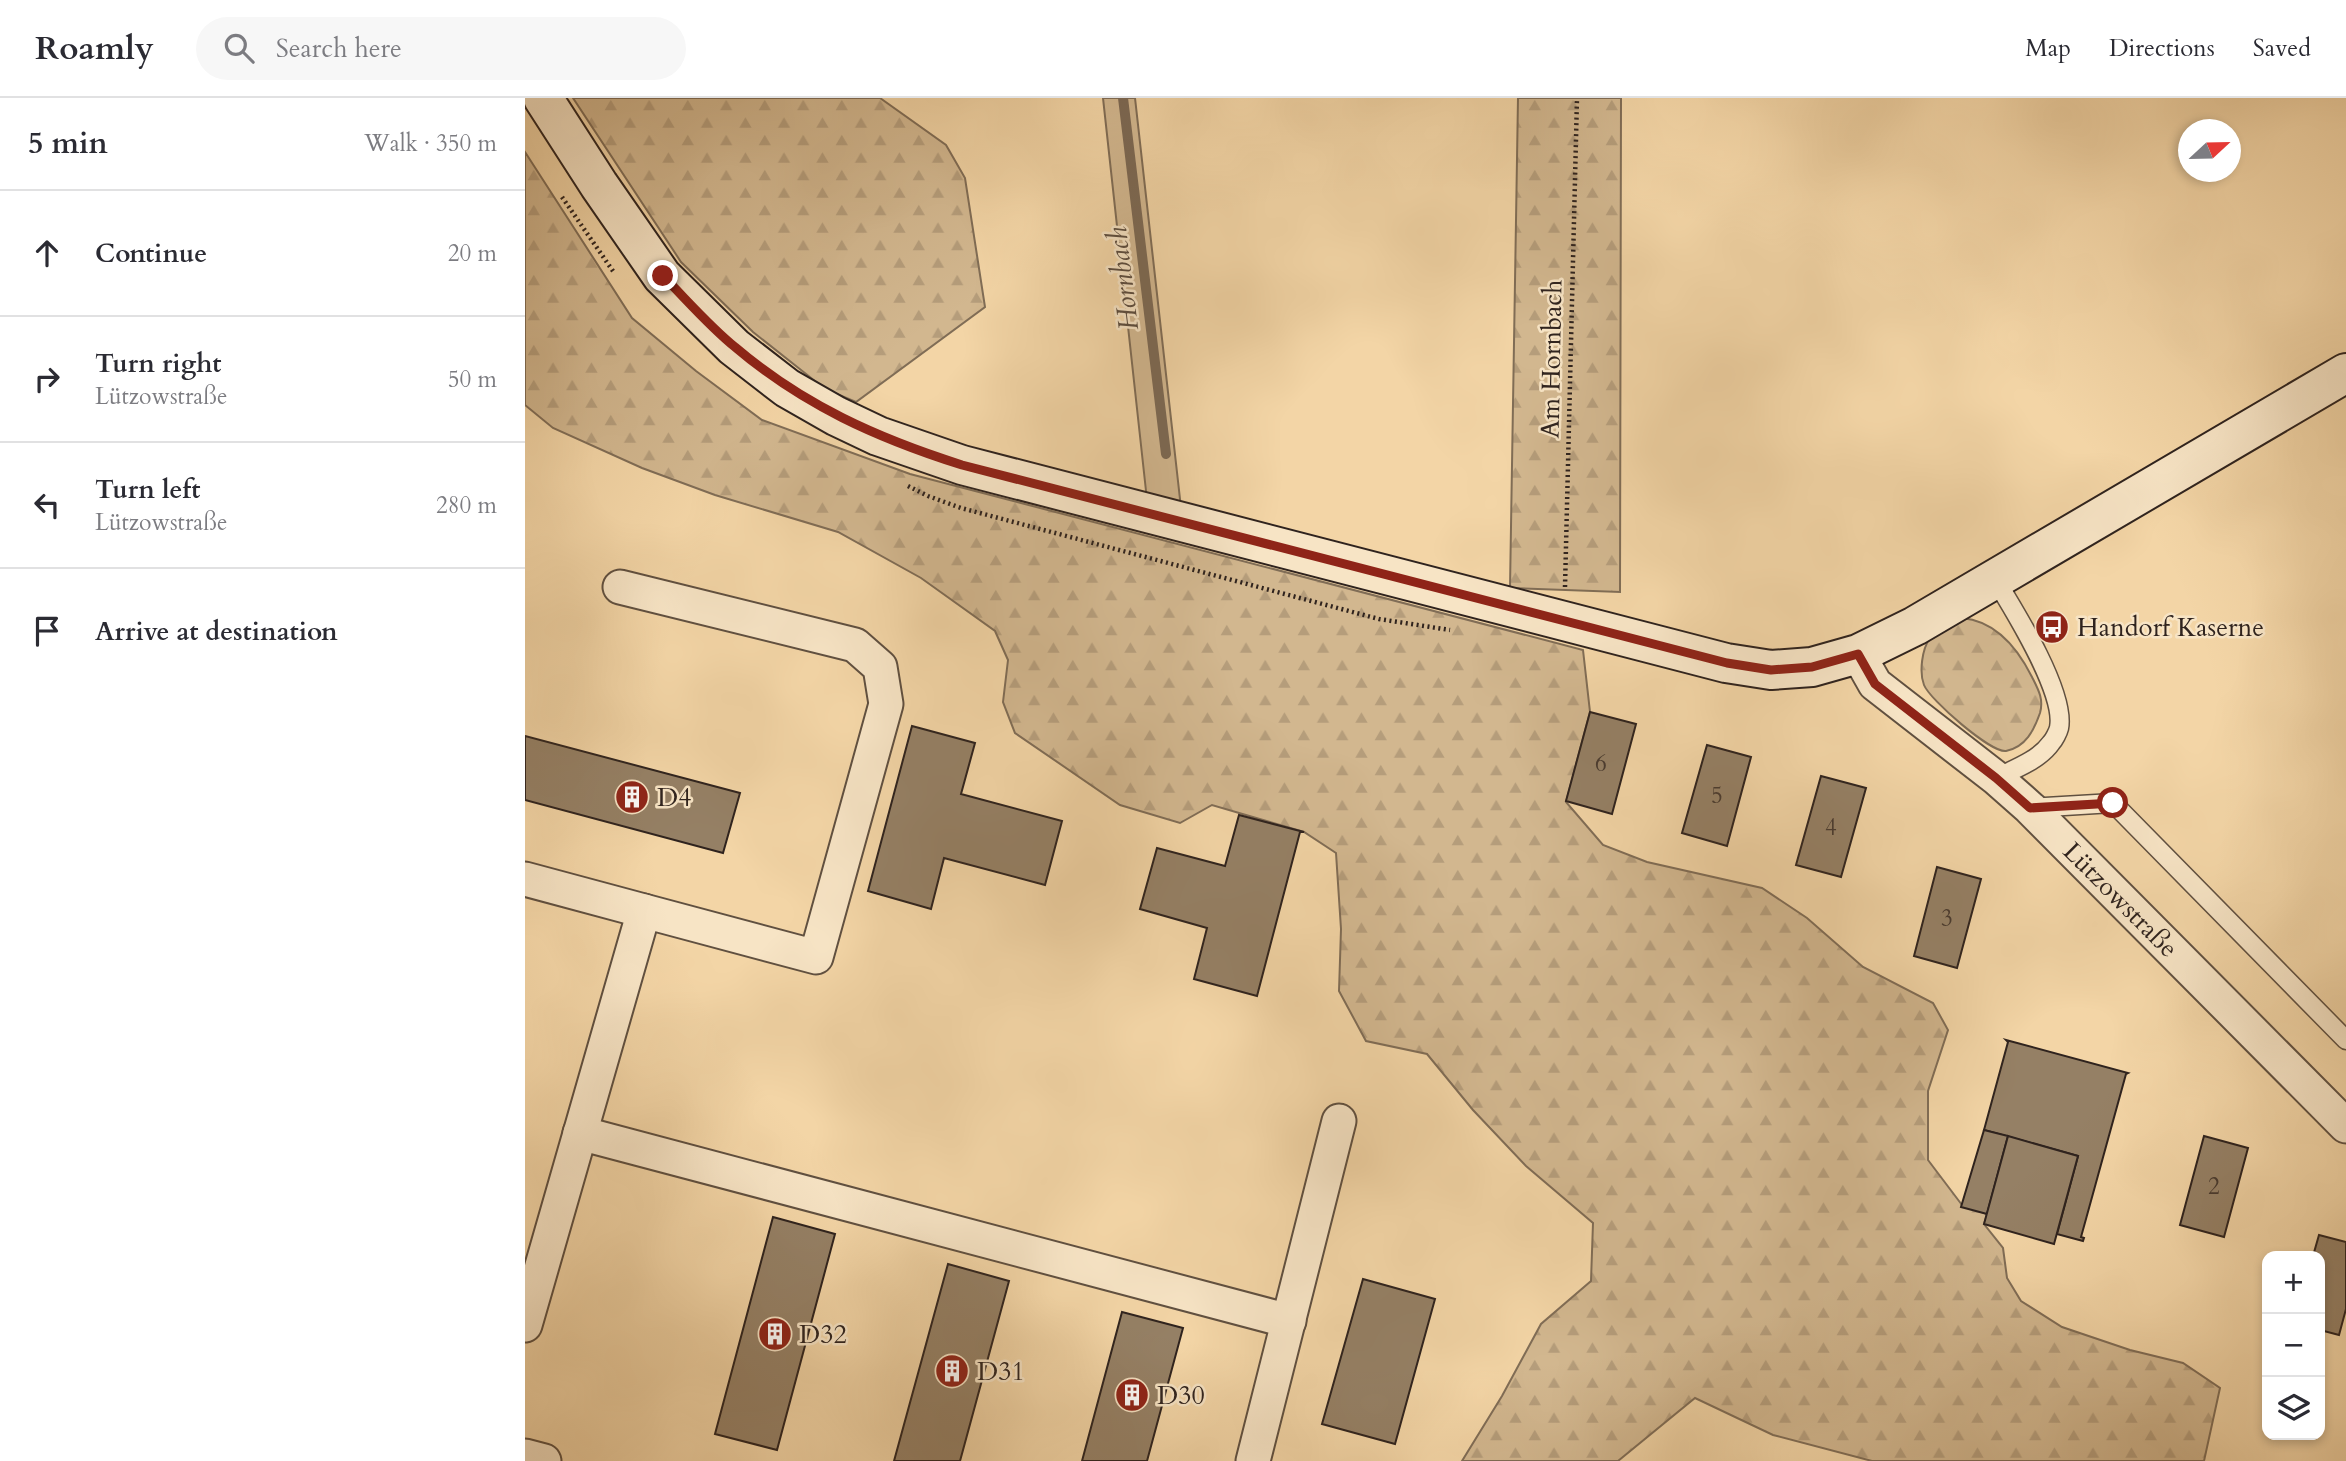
<!DOCTYPE html>
<html lang="en">
<head>
<meta charset="utf-8">
<style>
  :root { --surface:#fff; --page:#f7f7f7; --text:#2b2b33; --muted:#7c7c81; --line:#e1e1e2 }
  body { margin:0; font-family:Cardo,serif; background:var(--page); color:var(--text) }
  .controls { position:absolute; right:21px; bottom:21px; display:grid; overflow:hidden; border-radius:14px; box-shadow:0 4px 10px #0003 }
  .controls button { width:63px; height:63px; display:grid; place-items:center; padding:0; border:0; border-bottom:2px solid var(--line); background:var(--surface); color:var(--text); font:35px sans-serif }
  .compass { position:absolute; left:1653px; top:21px; width:63px; height:63px; border-radius:50%; background:var(--surface); box-shadow:0 4px 10px #0003; rotate:68deg }
  .stop { position:absolute; width:21px; height:21px; margin:-16px; border:5px solid #8f2418; border-radius:50%; background:#fff }
  .stop.end { background:#8f2418; border-color:#fff; box-shadow:0 2px 7px #0008 }
  .list { margin:0; padding:0; list-style:none }
  h2 { display:flex; justify-content:space-between; align-items:center; height:91px; margin:0; padding:0 28px; font-size:30px }
  h2 small { font-size:23px; font-weight:400; color:var(--muted) }
  .list li { display:grid; grid-template-columns:46px 1fr auto; gap:21px; align-items:center; box-sizing:border-box; height:126px; padding:0 28px; border-top:2px solid var(--line) }
  .list b { display:block; font-size:26px; white-space:nowrap }
  .list p { margin:0; font-size:23px; white-space:nowrap; color:var(--muted) }
  .list em { font-size:23px; font-style:normal; color:var(--muted) }
  .icon { flex:none; width:38px; height:38px; fill:none; stroke:currentColor; stroke-width:2; stroke-linecap:round; stroke-linejoin:round }
  .map { position:relative; flex:none; width:1821px; height:1363px; overflow:hidden }
  header { display:flex; align-items:center; gap:42px; box-sizing:border-box; height:98px; padding:0 35px; background:var(--surface); border-bottom:2px solid var(--line) }
  header strong { font-size:33px }
  nav { display:flex; gap:38px; margin-inline-start:auto; font-size:24px }
  .search { width:490px; height:63px; background:var(--page); display:flex; align-items:center; gap:18px; box-sizing:border-box; padding:0 24px; border-radius:38px; color:var(--muted); font-size:26px }
  main { display:flex }
  aside { flex:1; background:var(--surface) }
  .map>svg:first-child { display:block }
</style>
</head>
<body>
<header>
<strong>Roamly</strong>
<div class="search"><svg class="icon" aria-label="search" viewBox="0 0 24 24"><circle cx="10" cy="10" r="6"/><path d="M15 15l6 6"/></svg>Search here</div>
<nav><a>Map</a><a>Directions</a><a>Saved</a></nav>
</header>
<main>
<aside>
<h2>5 min<small>Walk · 350 m</small></h2>
<ul class="list">
<li><svg class="icon" aria-label="ahead" viewBox="0 0 24 24"><path d="M12 20V5M6 11l6-6 6 6"/></svg><div><b>Continue</b></div><em>20 m</em></li>
<li><svg class="icon" aria-label="right" viewBox="0 0 24 24"><path d="M7 20v-9h11M14 6l5 5-5 5"/></svg><div><b>Turn right</b><p>Lützowstraße</p></div><em>50 m</em></li>
<li><svg class="icon" aria-label="left" viewBox="0 0 24 24"><path d="M17 20v-9H6M10 6l-5 5 5 5"/></svg><div><b>Turn left</b><p>Lützowstraße</p></div><em>280 m</em></li>
<li><svg class="icon" aria-label="arrive" viewBox="0 0 24 24"><path d="M6 21V4h12l-3 4 3 4H6"/></svg><div><b>Arrive at destination</b></div></li>
</ul>
</aside>
<div class="map">
<svg width="1821" height="1363" viewBox="0 0 1821 1363">
  <defs>
    <pattern id="forest-firs" width="22" height="20" patternUnits="userSpaceOnUse" patternTransform="scale(1.75)"><rect width="22" height="20" fill="#d2b78f"/><path d="M5 1l3.5 6h-7zM16 11l3.5 6h-7z" fill="#b59d7b"/></pattern>
  </defs>
  <rect width="100%" height="100%" fill="#f3d5a6"/>
  <filter id="stains"><feTurbulence type="fractalNoise" baseFrequency=".00286" numOctaves="4"/><feColorMatrix values="0 0 0 0 .2 0 0 0 0 .09 0 0 0 0 .02 0 0 0 .5 -.17"/></filter>
  <radialGradient id="worn" r=".72"><stop offset=".6" stop-color="#630" stop-opacity="0"/><stop offset="1" stop-color="#630" stop-opacity=".3"/></radialGradient>
  <!-- green -->
  <path fill="#d2b78f" stroke="#806d56" stroke-width="2" d="M578,0H610L656,410L622,402Z"/>
  <!-- forest -->
  <g fill="url(#forest-firs)" stroke="#806d56" stroke-width="2">
    <path d="M48,0H355L421,47L440,80L460,209L331,304L300,291L228,234L156,164Z"/>
    <path d="M993,0H1096L1095,494L985,490Z"/>
    <path d="M0,54L107,220L171,273L237,322L385,376L1058,552L1065,614L1041,704L1078,747L1122,764L1237,790L1282,820L1338,869L1408,905L1423,932L1403,993V1062L1437,1107L1462,1116L1459,1126L1478,1150L1482,1180L1496,1203L1537,1229L1605,1252L1658,1265L1695,1290L1679,1363H1347L1248,1337L1170,1300L1093,1363H937L977,1298L1016,1226L1066,1183L1068,1125L1001,1068L948,1012L902,956L841,943L814,893L816,831L811,755L779,734L687,707L655,725L595,707L490,635L478,604L483,562L470,533L396,480L313,434L190,397L117,370L28,330L0,307Z"/>
    <path d="M1437,520C1471,523 1493,551 1507,579C1513,591 1519,601 1515,615C1509,632 1501,649 1481,653C1466,655 1405,602 1399,587C1394,574 1397,551 1405,540C1412,532 1428,525 1437,520Z"/>
  </g>
  <g fill="none" stroke-linecap="round" stroke-linejoin="round">
    <!-- stream -->
    <path stroke="#7c6954" stroke-width="10" d="M598,0L641,356"/>
  </g>
  <!-- building -->
  <g fill="#958065" stroke="#2f231e" stroke-width="2">
    <path d="M1065,614L1111,626L1087,716L1041,703Z"/>
    <path d="M387,628L450,645L436,696L537,723L520,787L419,760L406,811L343,793Z"/>
    <path d="M0,638L215,695L198,755L0,702Z"/>
    <path d="M1182,647L1226,659L1202,748L1157,735Z"/>
    <path d="M1296,678L1341,690L1316,779L1271,767Z"/>
    <path d="M714,717L779,734H775L732,898L669,881L682,830L615,811L632,750L700,768Z"/>
    <path d="M1412,769L1456,781L1432,870L1389,858Z"/>
    <path d="M1481,942L1603,975L1601,976L1556,1139L1559,1140L1558,1143L1532,1136L1553,1058L1459,1032L1483,944Z"/>
    <path d="M1459,1032L1483,1038L1462,1116L1436,1109Z"/>
    <path d="M1483,1038L1553,1058L1529,1146L1459,1126Z"/>
    <path d="M1679,1038L1723,1050L1699,1139L1655,1127Z"/>
    <path d="M248,1119L310,1136L252,1352L190,1336Z"/>
    <path d="M1794,1137L1821,1144V1211L1814,1237L1795,1232V1158H1788Z"/>
    <path d="M423,1166L484,1183L435,1363H369Z"/>
    <path d="M838,1181L910,1201L870,1346L797,1326Z"/>
    <path d="M597,1214L658,1230L622,1363H557Z"/>
  </g>
  <g fill="none" stroke-linecap="round" stroke-linejoin="round">
    <!-- lane casing -->
    <g stroke="#605040" stroke-width="21">
      <g id="lane">
        <path d="M1470,481C1489,512 1541,595 1534,630C1533,634 1529,642 1526,645C1514,662 1490,671 1471,680"/>
        <path d="M1505,710L1588,705L1821,942"/>
      </g>
    </g>
    <!-- street casing -->
    <g stroke="#605040" stroke-width="37">
      <g id="street">
        <path id="s1" d="M1333,556L1350,586L1471,680L1505,710L1821,1028"/>
        <path d="M0,781L119,813"/>
        <path d="M55,1035L764,1223"/>
        <path d="M0,1227L119,813L291,859L361,606L355,569L330,547L95,489"/>
        <path d="M0,1358L19,1363"/>
        <path d="M728,1363L814,1023"/>
      </g>
    </g>
    <!-- secondary casing -->
    <g stroke="#2f231e" stroke-width="42">
      <path id="secondary" d="M18,0L74,87L137,178L209,249L262,290L311,318L353,338L437,367L1201,565L1246,572L1287,569L1333,556L1390,528L1821,275"/>
    </g>
    <!-- path -->
    <g stroke="#2f231e" stroke-width="4.5" stroke-dasharray="2 3.5" stroke-linecap="butt">
      <path d="M37,99L90,176"/>
      <path d="M383,388L403,398L436,410L854,521L925,532"/>
      <path d="M1040,489L1052,0"/>
    </g>
    <!-- lane -->
    <use href="#lane" stroke="#f7e4c5" stroke-width="18"/>
    <!-- street -->
    <use href="#street" stroke="#f7e4c5" stroke-width="33"/>
    <!-- secondary -->
    <use href="#secondary" stroke="#f7e4c5" stroke-width="38"/>
  </g>
  <g fill="none" stroke-linecap="round" stroke-linejoin="round">
    <!-- route -->
    <path stroke="#8f2418" stroke-width="9" d="M138,178C161,201 184,228 210,249C278,307 352,340 437,367L1202,565L1246,572L1287,569L1333,556L1350,586L1471,680L1505,710L1588,705"/>
  </g>
  <!-- icons -->
  <defs>
    <g id="bus-disc" transform="scale(1.75)"><circle r="9.5" fill="#8f2418" stroke="#f7e4c5"/><path d="M-5-6H5V4H4V6H2V4H-2V6H-4V4H-5ZM-3.5-4V0h7V-4ZM-3.5 1.2v1.5H-2V1.2ZM2 1.2v1.5H3.5V1.2Z" fill="#fff"/></g>
    <g id="building-disc" transform="scale(1.75)"><circle r="9.5" fill="#8f2418" stroke="#f7e4c5"/><path d="M-4-6H4V6H1V3H-1V6H-4ZM-2.5-4.3h1.7v1.8h-1.7ZM.8-4.3h1.7v1.8H.8ZM-2.5-1h1.7V.8h-1.7ZM.8-1h1.7V.8H.8Z" fill="#fff"/></g>
  </defs>
  <g fill-rule="evenodd">
    <use href="#bus-disc" x="1527" y="529"/>
    <use href="#building-disc" x="107" y="699"/>
    <use href="#building-disc" x="250" y="1236"/>
    <use href="#building-disc" x="427" y="1273"/>
    <use href="#building-disc" x="607" y="1297"/>
  </g>
  <g text-anchor="middle" stroke-width="5" stroke-linejoin="round" paint-order="stroke">
    <!-- number labels -->
    <g font-size="23" fill="#483a30">
      <text x="1076" y="673">6</text>
      <text x="1192" y="705">5</text>
      <text x="1306" y="737">4</text>
      <text x="1422" y="828">3</text>
      <text x="1689" y="1096">2</text>
    </g>
    <!-- street labels -->
    <g font-size="26" fill="#2f231e" stroke="#f7e4c5">
      <text transform="translate(1026 261) rotate(-89)" y="9">Am Hornbach</text>
      <text dy="9" stroke="none"><textPath href="#s1" startOffset="362">Lützowstraße</textPath></text>
    </g>
    <!-- poi labels -->
    <g font-size="26" fill="#2f231e" stroke="#f7e4c5" text-anchor="start">
      <text x="1552" y="538">Handorf Kaserne</text>
      <text x="132" y="708">D4</text>
      <text x="274" y="1245">D32</text>
      <text x="452" y="1282">D31</text>
      <text x="632" y="1306">D30</text>
    </g>
    <!-- water labels -->
    <g font-size="28" font-style="italic" fill="#5c4c3e" stroke="#f7e4c5">
      <text transform="translate(597 181) rotate(-97)" y="10">Hornbach</text>
    </g>
  </g>
  <rect width="100%" height="100%" filter="url(#stains)"/>
  <rect width="100%" height="100%" fill="url(#worn)"/>
</svg>
<div class="controls">
<button>+</button>
<button>−</button>
<button><svg class="icon" aria-label="layers" viewBox="0 0 24 24"><path d="M12 4l9 5-9 5-9-5zM3 14l9 5 9-5"/></svg></button>
</div>
<svg class="compass" viewBox="-18 -18 36 36"><path d="M0-13l5 13h-10z" fill="#e53935"/><path d="M0 13l5-13h-10z" fill="#7c7c81"/></svg>
<div class="stop" style="left:1588px;top:705px"></div>
<div class="stop end" style="left:138px;top:178px"></div>
</div>
</main>
</body>
</html>
